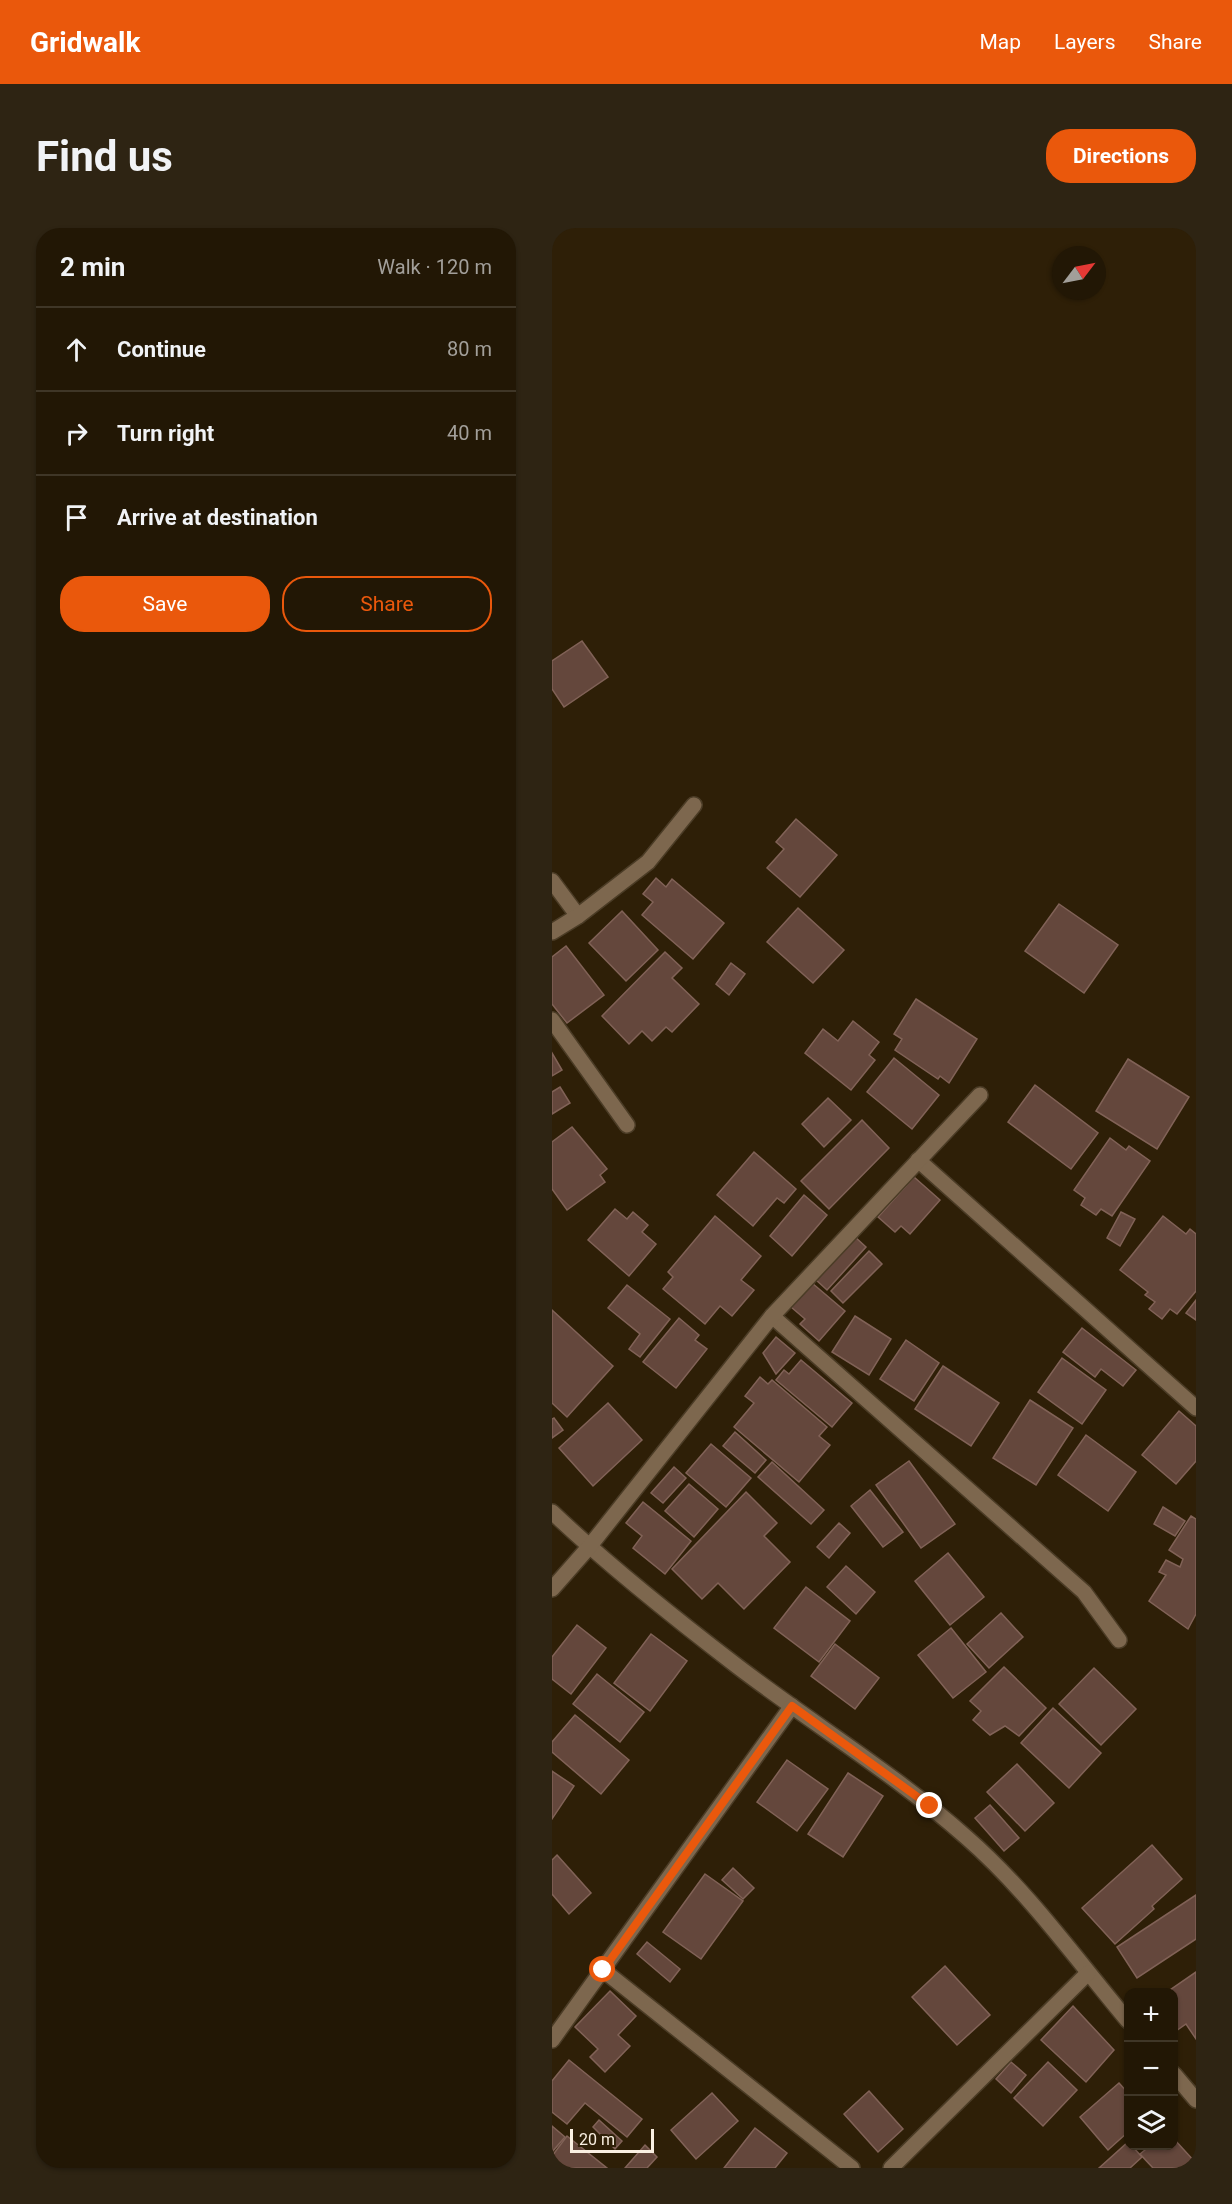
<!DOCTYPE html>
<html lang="en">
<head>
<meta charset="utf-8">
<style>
  :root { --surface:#221705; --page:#2e2413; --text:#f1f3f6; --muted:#a29f9a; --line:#3f3627; --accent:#ea580c }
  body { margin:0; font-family:Roboto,sans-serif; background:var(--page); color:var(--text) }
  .controls { position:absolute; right:18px; bottom:18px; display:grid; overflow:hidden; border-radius:12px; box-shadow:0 2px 4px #0004 }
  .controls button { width:54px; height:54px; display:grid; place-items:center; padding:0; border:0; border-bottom:2px solid var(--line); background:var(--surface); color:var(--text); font:30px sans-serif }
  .compass { position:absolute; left:500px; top:18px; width:54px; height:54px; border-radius:50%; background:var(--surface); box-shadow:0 2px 4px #0004; rotate:58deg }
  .scale { position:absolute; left:18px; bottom:15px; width:84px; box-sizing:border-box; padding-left:6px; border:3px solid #faf0e2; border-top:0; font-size:16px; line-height:21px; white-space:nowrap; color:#faf0e2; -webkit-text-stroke:4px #2e1f07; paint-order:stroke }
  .stop { position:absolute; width:18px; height:18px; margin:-14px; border:4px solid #ea580c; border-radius:50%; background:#fff }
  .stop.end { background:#ea580c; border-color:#fff; box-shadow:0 2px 6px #0008 }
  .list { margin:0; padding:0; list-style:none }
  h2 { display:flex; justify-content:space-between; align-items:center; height:78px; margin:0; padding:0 24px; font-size:26px }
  h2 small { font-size:20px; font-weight:400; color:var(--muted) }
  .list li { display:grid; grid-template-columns:39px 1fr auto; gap:18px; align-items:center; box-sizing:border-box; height:84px; padding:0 24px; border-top:2px solid var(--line) }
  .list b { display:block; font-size:22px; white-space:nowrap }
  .list em { font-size:20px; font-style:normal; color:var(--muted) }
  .actions { display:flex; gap:12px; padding:18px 24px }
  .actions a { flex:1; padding:14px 0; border:2px solid var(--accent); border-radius:24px; text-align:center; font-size:21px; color:var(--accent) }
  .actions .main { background:var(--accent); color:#fff }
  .icon { flex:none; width:33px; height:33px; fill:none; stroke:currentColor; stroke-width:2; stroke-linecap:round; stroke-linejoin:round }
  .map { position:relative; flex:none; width:644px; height:1940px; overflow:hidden; border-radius:24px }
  header { display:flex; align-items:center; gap:36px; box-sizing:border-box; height:84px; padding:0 30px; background:var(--accent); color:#fff }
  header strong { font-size:28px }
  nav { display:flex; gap:33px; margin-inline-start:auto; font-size:21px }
  .intro { display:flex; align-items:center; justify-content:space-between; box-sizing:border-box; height:144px; padding:0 36px }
  h1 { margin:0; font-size:42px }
  .button { padding:15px 27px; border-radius:24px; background:var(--accent); color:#fff; font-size:21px; font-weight:700 }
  main { display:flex; gap:36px; padding:0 36px }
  aside { flex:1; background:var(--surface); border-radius:24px; box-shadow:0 2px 4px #0004 }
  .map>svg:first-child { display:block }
</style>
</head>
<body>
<header>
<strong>Gridwalk</strong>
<nav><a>Map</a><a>Layers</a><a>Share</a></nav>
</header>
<div class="intro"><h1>Find us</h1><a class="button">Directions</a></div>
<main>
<aside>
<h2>2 min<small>Walk · 120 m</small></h2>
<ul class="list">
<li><svg class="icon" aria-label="ahead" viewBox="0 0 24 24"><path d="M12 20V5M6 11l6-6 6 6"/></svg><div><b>Continue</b></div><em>80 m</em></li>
<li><svg class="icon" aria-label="right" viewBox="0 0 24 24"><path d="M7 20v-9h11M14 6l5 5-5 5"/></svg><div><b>Turn right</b></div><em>40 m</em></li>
<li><svg class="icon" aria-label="arrive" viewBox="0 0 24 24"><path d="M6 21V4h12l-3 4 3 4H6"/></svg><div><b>Arrive at destination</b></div></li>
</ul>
<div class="actions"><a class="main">Save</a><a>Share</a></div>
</aside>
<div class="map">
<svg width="644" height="1940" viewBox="0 0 644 1940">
  <rect width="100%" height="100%" fill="#2e1f07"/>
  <!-- building -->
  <g fill="#64473c" stroke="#816257" stroke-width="1.5">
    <path d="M30,413L56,449L12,479L0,461V433Z"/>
    <path d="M244,591L285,627L248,669L215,640L232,621L224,614Z"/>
    <path d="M104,650L114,659L120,651L172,695L141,731L90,687L101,674L91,666Z"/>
    <path d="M507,676L566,717L532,765L473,723Z"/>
    <path d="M246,680L292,722L261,755L215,714Z"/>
    <path d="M70,683L106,722L74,753L37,715Z"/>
    <path d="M14,718L52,767L15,795L0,776V729Z"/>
    <path d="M113,724L130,740L120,750L147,776L120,804L114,799L100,813L90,803L77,816L50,788Z"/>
    <path d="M179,735L193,746L177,767L164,756Z"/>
    <path d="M364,771L425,811L397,855L388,848L386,851L343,822L350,811L342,806Z"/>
    <path d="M301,793L327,814L317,827L323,832L299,862L253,825L271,801L286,813Z"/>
    <path d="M0,825L10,842L0,848Z"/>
    <path d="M342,830L387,867L360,901L315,864Z"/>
    <path d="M576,831L637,869L605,921L544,883Z"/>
    <path d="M483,857L546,905L519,941L456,894Z"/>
    <path d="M8,859L18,875L0,886V864Z"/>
    <path d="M276,870L299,892L272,919L250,896Z"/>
    <path d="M310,892L337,920L277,981L249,953Z"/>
    <path d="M20,899L55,941L48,947L53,954L15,982L0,961V914Z"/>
    <path d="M558,910L574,922L577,918L598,933L560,988L549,981L544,987L529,977L533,970L522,962Z"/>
    <path d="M202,924L244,961L232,975L225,970L201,998L165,967Z"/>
    <path d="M362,949L388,972L358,1006L349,998L343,1004L326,989Z"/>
    <path d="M252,967L275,987L240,1028L218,1008Z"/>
    <path d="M63,981L75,991L81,984L96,997L90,1004L104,1016L77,1048L36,1012Z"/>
    <path d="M569,984L583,991L568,1018L555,1010Z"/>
    <path d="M163,988L209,1028L189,1052L202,1062L180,1088L168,1078L153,1096L111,1061L121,1049L116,1044Z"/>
    <path d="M611,988L634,1006L638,1001L644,1006V1063L625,1086L618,1081L610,1091L597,1081L603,1074L593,1067L596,1064L568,1042Z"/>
    <path d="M302,1008L314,1019L275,1062L263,1051Z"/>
    <path d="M317,1023L330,1036L291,1075L279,1063Z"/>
    <path d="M260,1055L293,1083L267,1113L248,1096L253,1091L239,1079Z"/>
    <path d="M75,1057L118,1091L88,1129L77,1121L88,1106L56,1080Z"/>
    <path d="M644,1072V1092L634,1085Z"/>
    <path d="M0,1082L61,1138L15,1189L0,1175Z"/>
    <path d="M303,1088L339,1111L317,1147L280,1124Z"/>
    <path d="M127,1090L147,1107L143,1112L155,1121L124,1160L91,1134Z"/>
    <path d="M530,1100L584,1142L571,1158L549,1141L543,1149L511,1124Z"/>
    <path d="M224,1109L243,1125L224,1146L211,1125Z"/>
    <path d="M354,1112L387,1135L362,1173L328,1151Z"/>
    <path d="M510,1130L554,1162L530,1196L486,1164Z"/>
    <path d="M249,1132L300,1175L280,1199L224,1152L232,1142L237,1146Z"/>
    <path d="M391,1138L447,1175L419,1218L363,1181Z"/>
    <path d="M208,1149L216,1156L220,1152L275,1199L267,1208L278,1217L247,1254L182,1199L202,1175L193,1168Z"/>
    <path d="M478,1172L521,1200L484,1257L441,1230Z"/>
    <path d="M56,1175L90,1212L41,1258L7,1220Z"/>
    <path d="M627,1183L644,1198V1233L624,1256L590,1227Z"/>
    <path d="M2,1190L11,1202L0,1210V1191Z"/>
    <path d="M183,1204L214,1232L203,1245L171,1218Z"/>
    <path d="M534,1207L584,1244L556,1283L506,1247Z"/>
    <path d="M159,1216L199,1250L174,1279L134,1245Z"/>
    <path d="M357,1233L403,1296L369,1320L324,1257Z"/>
    <path d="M220,1234L272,1282L259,1296L206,1249Z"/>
    <path d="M122,1239L134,1250L111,1275L99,1265Z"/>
    <path d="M137,1256L166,1281L142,1309L113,1283Z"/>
    <path d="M318,1262L351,1304L331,1319L299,1278Z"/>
    <path d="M194,1264L225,1295L212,1308L238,1334L192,1381L166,1355L150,1371L120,1341Z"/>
    <path d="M91,1274L139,1313L113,1346L81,1320L90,1308L74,1295Z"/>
    <path d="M611,1279L633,1293L623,1308L602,1296Z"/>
    <path d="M639,1288L644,1291V1386L636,1401L597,1373L614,1347L607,1344L614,1332L628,1339L631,1331L617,1322Z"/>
    <path d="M287,1295L298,1305L277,1330L265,1319Z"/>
    <path d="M396,1325L432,1369L398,1397L363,1353Z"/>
    <path d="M294,1338L323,1364L304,1386L275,1359Z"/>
    <path d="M254,1359L298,1393L267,1434L222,1400Z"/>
    <path d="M449,1385L471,1409L437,1440L415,1416Z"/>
    <path d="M25,1397L54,1420L19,1466L0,1451V1429Z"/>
    <path d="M399,1400L434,1444L401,1470L366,1427Z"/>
    <path d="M99,1406L135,1433L98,1483L62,1455Z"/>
    <path d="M283,1416L327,1450L303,1481L259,1448Z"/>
    <path d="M452,1439L494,1480L467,1508L453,1498L438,1507L421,1492L429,1483L418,1473Z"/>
    <path d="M542,1440L584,1481L549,1517L507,1476Z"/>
    <path d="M45,1446L92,1484L68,1514L21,1476Z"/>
    <path d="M501,1480L549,1525L517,1560L469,1515Z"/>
    <path d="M23,1487L77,1532L49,1566L0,1524V1514Z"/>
    <path d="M235,1532L276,1561L245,1603L205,1574Z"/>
    <path d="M465,1536L502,1575L473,1603L435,1564Z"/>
    <path d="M0,1543L22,1558L0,1591Z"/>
    <path d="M296,1545L331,1568L291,1629L256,1606Z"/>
    <path d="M438,1577L467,1610L452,1623L423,1590Z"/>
    <path d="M600,1617L630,1651L600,1678L602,1681L563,1716L530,1680Z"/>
    <path d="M5,1627L39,1665L17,1686L0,1666V1632Z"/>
    <path d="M181,1640L202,1660L191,1671L170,1652Z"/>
    <path d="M153,1646L191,1673L149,1731L111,1704Z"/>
    <path d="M644,1667V1711L585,1750L565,1719Z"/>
    <path d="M95,1714L128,1741L118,1754L85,1726Z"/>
    <path d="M393,1738L438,1787L405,1817L360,1769Z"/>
    <path d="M644,1744V1811L634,1796L624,1803L622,1800V1764H615Z"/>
    <path d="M58,1763L84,1788L66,1807L78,1818L53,1844L38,1829L46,1821L23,1799Z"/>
    <path d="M521,1778L562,1822L534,1854L489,1812Z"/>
    <path d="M17,1832L90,1891L75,1909L33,1875L15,1896L0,1884V1853Z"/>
    <path d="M459,1834L474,1847L459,1865L444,1851Z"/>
    <path d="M496,1834L525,1862L491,1898L462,1870Z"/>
    <path d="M567,1855L576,1865V1904L556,1922L528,1889Z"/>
    <path d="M317,1863L351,1901L326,1924L292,1886Z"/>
    <path d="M160,1865L186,1893L144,1931L119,1902Z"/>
    <path d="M47,1892L70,1913L63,1921L41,1899Z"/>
    <path d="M0,1898L13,1909L0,1924Z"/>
    <path d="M203,1900L235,1925L223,1940H172Z"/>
    <path d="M15,1908L55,1940H0V1928Z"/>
    <path d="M622,1911L644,1935L642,1940H601L588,1926L598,1918H622Z"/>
    <path d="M576,1914V1918H580L590,1929L578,1940H547Z"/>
    <path d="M93,1917L105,1929L95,1940H73Z"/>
  </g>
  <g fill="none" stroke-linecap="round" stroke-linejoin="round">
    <!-- minor casing -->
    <g stroke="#4b3c26" stroke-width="18">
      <g id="minor">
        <path d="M0,653L26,688"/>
        <path d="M0,704L26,688L96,634L142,577"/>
        <path d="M0,792L75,897"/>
        <path d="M366,932L644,1180"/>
        <path d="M220,1088L532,1364L567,1412"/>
        <path d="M0,1284C58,1339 121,1389 185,1438C261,1496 343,1546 414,1609C476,1663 524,1731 576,1793"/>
        <path d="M0,1361L37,1319L220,1088L428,867"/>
        <path d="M51,1742L300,1940"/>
        <path d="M0,1812L240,1478"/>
        <path d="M622,1846L644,1872"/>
        <path d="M339,1940L536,1745"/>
      </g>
    </g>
    <!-- minor -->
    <use href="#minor" stroke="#7d674e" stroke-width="15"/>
  </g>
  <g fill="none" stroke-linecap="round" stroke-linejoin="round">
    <!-- route -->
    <path stroke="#ea580c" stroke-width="8" d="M51,1742L240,1478L378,1578"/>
  </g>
</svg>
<div class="controls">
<button>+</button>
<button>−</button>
<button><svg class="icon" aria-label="layers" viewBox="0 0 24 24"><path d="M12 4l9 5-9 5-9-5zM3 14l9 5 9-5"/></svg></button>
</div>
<svg class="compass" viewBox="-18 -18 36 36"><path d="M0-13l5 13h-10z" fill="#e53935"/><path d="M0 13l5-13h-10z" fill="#a29f9a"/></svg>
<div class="scale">20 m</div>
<div class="stop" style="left:51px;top:1742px"></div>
<div class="stop end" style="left:378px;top:1578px"></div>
</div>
</main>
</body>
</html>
